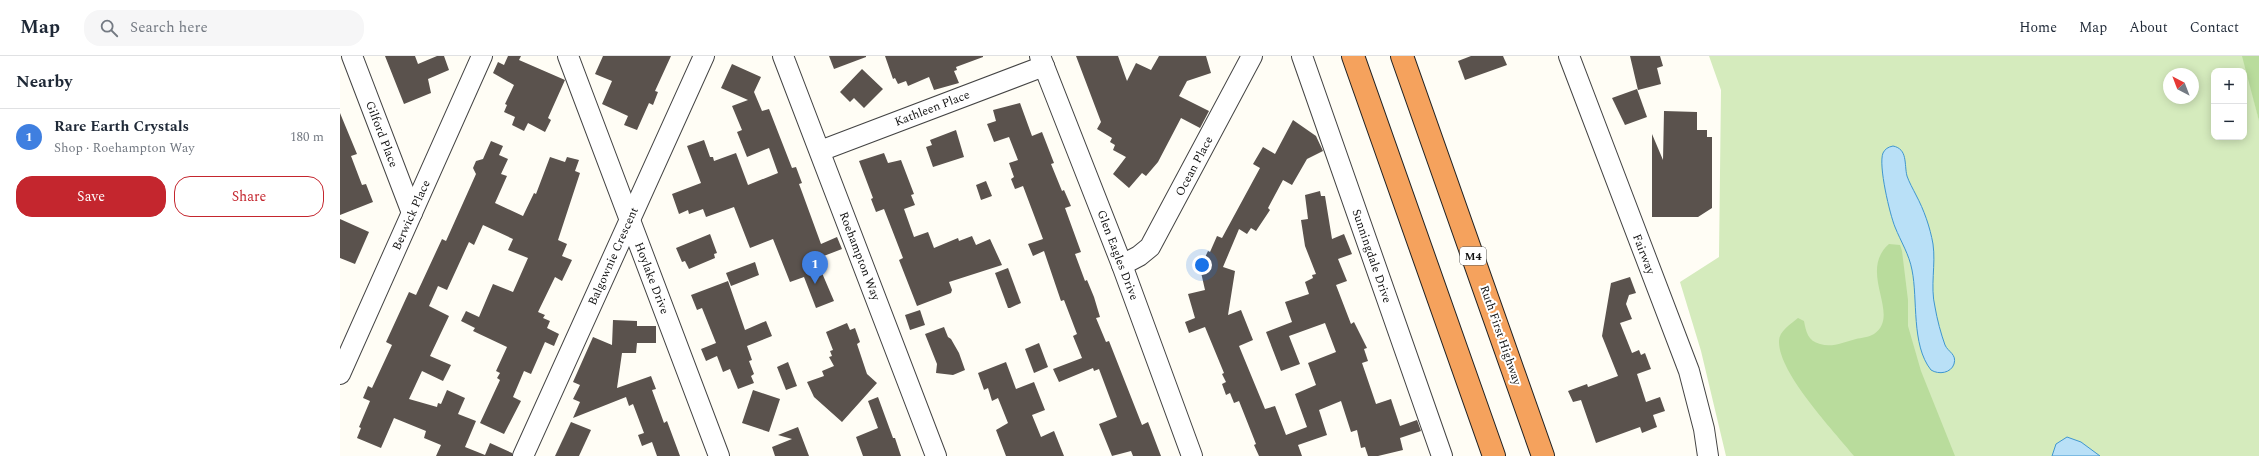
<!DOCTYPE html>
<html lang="en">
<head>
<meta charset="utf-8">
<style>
  :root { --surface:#fff; --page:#f6f6f7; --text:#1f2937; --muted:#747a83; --line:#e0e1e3; --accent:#c4262e }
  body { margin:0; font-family:Spectral,serif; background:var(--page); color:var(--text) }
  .controls { position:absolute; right:12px; top:12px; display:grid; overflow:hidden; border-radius:8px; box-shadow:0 2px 10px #0003 }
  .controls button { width:36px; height:36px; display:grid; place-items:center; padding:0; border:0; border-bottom:1px solid var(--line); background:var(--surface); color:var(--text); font:20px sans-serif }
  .compass { position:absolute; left:1823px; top:12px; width:36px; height:36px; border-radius:50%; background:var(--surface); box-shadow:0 2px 10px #0003; rotate:318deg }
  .you { position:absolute; left:862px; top:209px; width:14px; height:14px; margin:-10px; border:3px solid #fff; border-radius:50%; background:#1a73e8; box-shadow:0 0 0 6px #1a73e833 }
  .badge { display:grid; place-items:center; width:26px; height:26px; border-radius:50%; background:var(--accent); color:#fff; font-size:13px; font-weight:700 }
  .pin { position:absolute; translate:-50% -33px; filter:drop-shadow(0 1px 2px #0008) }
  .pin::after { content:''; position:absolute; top:21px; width:14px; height:12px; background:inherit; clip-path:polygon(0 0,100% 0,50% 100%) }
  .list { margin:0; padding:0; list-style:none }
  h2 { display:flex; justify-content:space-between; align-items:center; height:52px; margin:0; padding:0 16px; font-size:17px }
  h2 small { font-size:13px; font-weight:400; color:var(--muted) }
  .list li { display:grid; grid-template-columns:26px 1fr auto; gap:12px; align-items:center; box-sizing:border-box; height:56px; padding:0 16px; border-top:1px solid var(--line) }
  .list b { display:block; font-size:15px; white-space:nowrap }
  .list p { margin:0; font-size:13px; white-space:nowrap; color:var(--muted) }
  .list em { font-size:13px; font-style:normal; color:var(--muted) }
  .actions { display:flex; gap:8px; padding:12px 16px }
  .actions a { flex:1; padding:9px 0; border:1px solid var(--accent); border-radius:16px; text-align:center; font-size:14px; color:var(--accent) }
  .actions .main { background:var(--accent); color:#fff }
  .icon { flex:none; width:22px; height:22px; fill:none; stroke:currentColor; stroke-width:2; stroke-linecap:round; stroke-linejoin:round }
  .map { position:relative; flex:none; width:1919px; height:400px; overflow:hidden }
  header { display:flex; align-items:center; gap:24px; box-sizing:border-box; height:56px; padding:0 20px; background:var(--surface); border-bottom:1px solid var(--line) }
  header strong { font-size:19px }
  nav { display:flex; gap:22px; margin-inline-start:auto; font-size:14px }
  .search { width:280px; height:36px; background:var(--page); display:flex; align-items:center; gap:10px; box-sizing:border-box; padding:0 14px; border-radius:16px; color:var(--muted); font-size:15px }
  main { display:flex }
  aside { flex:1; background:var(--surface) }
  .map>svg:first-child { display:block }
</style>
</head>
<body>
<header>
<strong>Map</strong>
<div class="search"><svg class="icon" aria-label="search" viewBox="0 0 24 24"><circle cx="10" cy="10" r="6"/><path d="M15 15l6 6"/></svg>Search here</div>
<nav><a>Home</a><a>Map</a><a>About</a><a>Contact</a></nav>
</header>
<main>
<aside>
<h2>Nearby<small></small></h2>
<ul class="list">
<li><span class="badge" style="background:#3f7fe0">1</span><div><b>Rare Earth Crystals</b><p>Shop · Roehampton Way</p></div><em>180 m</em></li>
</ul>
<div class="actions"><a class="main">Save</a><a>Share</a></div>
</aside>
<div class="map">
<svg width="1919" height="400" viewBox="0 0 1919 400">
  <rect width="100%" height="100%" fill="#fffdf5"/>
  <!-- green -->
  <path fill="#d5ebbd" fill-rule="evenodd" d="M1369,0H1903L1919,64V400H1386L1361,295L1340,226L1379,201L1381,34ZM1874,15H1904V81H1874ZM1829,18H1853V42H1829Z"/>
  <!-- forest -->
  <g fill="#b9dc9c">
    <path d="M1902,0H1919V65Z"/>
    <path d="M1549,188L1560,189L1562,195L1568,244V270L1581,315L1615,400H1514C1494,375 1438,317 1439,285C1439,275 1451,268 1458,262L1464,265C1466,276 1468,285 1480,288C1492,292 1504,286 1516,283C1521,282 1529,281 1534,278C1562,259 1517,216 1549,188Z"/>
  </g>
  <!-- water -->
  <g fill="#b9e0f7" stroke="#3f96cf">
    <path d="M1553,90C1568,93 1564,108 1567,120C1569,126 1573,133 1576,139C1584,154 1590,171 1593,188C1596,209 1590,230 1595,251C1597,263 1601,278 1605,289C1608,296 1617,298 1614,308C1611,317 1599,319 1591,314C1571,289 1578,243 1572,214C1569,198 1561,186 1555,171C1550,159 1538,109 1543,97C1545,93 1548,91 1553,90Z"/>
    <path d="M1727,381L1741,386L1760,400H1712L1716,388Z"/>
  </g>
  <!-- building -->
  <g fill="#5a524d">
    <path d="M45,0H75L78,8L97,0H104L109,14L88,23L91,37L64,48Z"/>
    <path d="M168,0H181L179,4L225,24L208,62L211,64L205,76L188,67L184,75L172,69L175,61L164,56L167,49L165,48L174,29L153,17L158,6L164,9Z"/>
    <path d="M263,0H331L315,35L318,36L313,49L309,47L297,74L284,69L288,60L262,48L272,25L255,18Z"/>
    <path d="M489,0H526V1L494,13Z"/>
    <path d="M545,0H643V1L616,11L617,14L614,15L619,27L594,34L589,21L568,30L566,25L558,28L555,22L553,23Z"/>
    <path d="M736,0H778L787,25L796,7L811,14L819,0H866L871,17L847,25L839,40L869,55L860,72L841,62L818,106L806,120L802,117L789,132L773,118L786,101L773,94L775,89L770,86L772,82L757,73L761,66Z"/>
    <path d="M1131,0H1163L1167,9L1125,24L1118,5Z"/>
    <path d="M1290,0H1320L1323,10L1317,12L1321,28L1298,34Z"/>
    <path d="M392,8L421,21L414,36L422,55L429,53L452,112L456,111L462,127L459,128L462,136L481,188L497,181L502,193L476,203L494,245L476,252L464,221L450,226L433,183L410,192L394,151L366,161L363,153L349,158L348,154L339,158L332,138L361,127L347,90L364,84L370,101H373L374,105L396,97L408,129L438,117L429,92L407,101L397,76L402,74L392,50L408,44L381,32Z"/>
    <path d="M522,13L543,33L524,52L514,42L510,46L500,36Z"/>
    <path d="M1297,33L1307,61L1285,69L1272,42Z"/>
    <path d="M680,47L692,80L702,76L714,107L711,108L722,135L724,134L731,150L725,152L741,196L735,198L745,225L747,224L754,241L760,261L756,262L766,286L769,285L802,369L808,366L821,400H793L791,395L772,400L759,368L777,361L759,313L754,315L753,312L719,326L713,313L742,302L733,280L737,278L724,244L721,245L704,195L693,200L688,188L703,183L683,130L675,133L671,123L674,121L669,107L678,104L669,81L654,86L647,68L656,65L653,54Z"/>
    <path d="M1324,55L1357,56V74H1367V81H1372V152L1358,161H1312V78L1323,104Z"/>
    <path d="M0,57L17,98L11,100L22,129L26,128L33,146L0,159Z"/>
    <path d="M953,64L976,80L983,95L967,103L952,129L943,124L928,152L930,154L916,175L911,172L907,178L899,173L883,211L895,215L888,259L901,254L913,284L899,290L925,353L935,350L946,379L967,371L955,338L976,329L968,307L996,296L985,267L949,280L960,308L941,315L926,276L952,266L945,246L969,238L965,226L973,222L972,219L976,218L965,190L961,164L968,163L965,139L980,135L981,140H985L992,183L1004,178L1012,198L998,203L1007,225L996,229L1011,268L1014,266L1027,292L1024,293L1028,305L1022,307L1036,348L1051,343L1060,370L1077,364L1081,375L1060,382L1063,394L1038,400H1028L1025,391L1021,392L1017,374L1011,376L1001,345L979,354L987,379L958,389L962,400H919L914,389L916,388L899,345L894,347L890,337L886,339L882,328L886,326L882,318L884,317L865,271L849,277L845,266L855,262L848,238L865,234L860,212L868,195L870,196L877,180L882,182L920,112L913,108L923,91L935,98Z"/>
    <path d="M616,74L624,101L593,111L586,91L592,89L590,84Z"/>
    <path d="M151,85L163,90L159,99L168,103L161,118L167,120L155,147L183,160L194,137L196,138L210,101L225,106L227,101L239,104L235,115L240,117L218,184L227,188L222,200L232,204L222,225L215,221L198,256L205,259L203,262L210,265L207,272L219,278L214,290L205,286L191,318L184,315L173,341L181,345L164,378L140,367L160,324L157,322L160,317L156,315L167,291L133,275L135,272L121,265L126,255L139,261L153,228L173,236L188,202L168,194L173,183L143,169L134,189L129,186L107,234L98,230L89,250L109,260L90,300L111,309L103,325L82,315L69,343L97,351L98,347L101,348L107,334L125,342L118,358L136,365L125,391L145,399L150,387L172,397V400H96L101,389L84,382L86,375L54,362L41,392L17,382L21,372L19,371L30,345L23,342L28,330L32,332L52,289L46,286L69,236L76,239L102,183L106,185L136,118L133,112L136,105L143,103Z"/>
    <path d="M544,97L548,107L561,104L574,138L571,139L575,149L564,153L574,181L588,176L594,192L618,182L619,185L632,180L636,189L650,183L662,209L609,226L612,234L611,237L577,250L559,204L563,202L544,153L536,156L531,143L533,142L519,105Z"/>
    <path d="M646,125L652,140L641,144L636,129Z"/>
    <path d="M0,163L29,176L15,208L0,202Z"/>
    <path d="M370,178L377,197L374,198L375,202L349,213L345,205L342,206L336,192Z"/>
    <path d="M415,206L419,219L391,230L386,217Z"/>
    <path d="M668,212L681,247L670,252H668L655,217Z"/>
    <path d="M1290,221L1296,237L1289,239L1286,248L1292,263L1280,267L1292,297L1299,294L1301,299L1305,297L1311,313L1297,318L1306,346L1320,341L1325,355L1313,359L1317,371L1302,377L1300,371L1256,387L1241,344L1233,346L1228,335L1247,328L1248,331L1278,320L1262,280L1271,227Z"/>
    <path d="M388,225L405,274L426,265L432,280L407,290L412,304L409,305L414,318L411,320L414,327L398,333L390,313L383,316L377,300L366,305L361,293L376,287L362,252L357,254L351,239Z"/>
    <path d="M580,254L585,269L570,274L565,259Z"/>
    <path d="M273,264L297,265V270H316V287H297L296,297H282L277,332L311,320L316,333L312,334L324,367L327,365L340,400H317L312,386L302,390L298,379L304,377L293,348L289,350L286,341L233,362L240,346L233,343L240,329L233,326L253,281L272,289Z"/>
    <path d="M507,267L510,274L515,272L520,286L517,288L527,318L537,327L502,366L474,341L467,326L484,320L482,315L494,310L489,301L492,300L490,295L493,294L486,276Z"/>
    <path d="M604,271L608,281L611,283L619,297L625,314L613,319L596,317L597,308L585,278Z"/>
    <path d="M699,287L708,311L694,317L685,293Z"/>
    <path d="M448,306L457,330L446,334L437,311Z"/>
    <path d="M666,306L676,333L694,326L705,354L692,359L701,381L714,375L724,400H666L656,374L668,367L658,342L652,345L648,332L644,334L638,317Z"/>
    <path d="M413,334L440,343L429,376L402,367Z"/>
    <path d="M538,341L553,382H555L561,400H523L516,381L538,372L528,345Z"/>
    <path d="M231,366L251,374L239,400H215Z"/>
    <path d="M458,371L469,400H435L432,391L452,383L438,379Z"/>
  </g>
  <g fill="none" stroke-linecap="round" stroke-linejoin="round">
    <!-- minor casing -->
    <g stroke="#444" stroke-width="22">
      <g id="minor">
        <path d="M12,0L72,157"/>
        <path d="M228,0L379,400"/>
        <path d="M443,0L596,400"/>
        <path d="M700,0L782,209L852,400"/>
        <path d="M962,0L1102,400"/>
        <path d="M1229,0L1349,315L1364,373L1368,400"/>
        <path d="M480,95L704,10"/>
        <path d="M782,209L799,200L810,191L912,0"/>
        <path d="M0,318L142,0"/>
        <path d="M183,400L364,0"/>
      </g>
    </g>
    <!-- highway casing -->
    <g stroke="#222" stroke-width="24">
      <g id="highway">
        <path d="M1013,0L1154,400"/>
        <path d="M1062,0L1203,400"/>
      </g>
    </g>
    <!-- minor -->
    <use href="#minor" stroke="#fff" stroke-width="20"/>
    <!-- highway -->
    <use href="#highway" stroke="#f5a25d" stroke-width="22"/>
  </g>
  <g text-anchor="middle" stroke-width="4" stroke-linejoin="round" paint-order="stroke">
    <!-- shield labels -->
    <rect fill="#fff" stroke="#585858" stroke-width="1" x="1120" y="191" width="26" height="18" rx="3"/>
    <g font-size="11" font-weight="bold" fill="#111">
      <text x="1133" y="204">M4</text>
    </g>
    <!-- street labels -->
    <g font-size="12" fill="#111" stroke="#fff">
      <text transform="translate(592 52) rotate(-21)" y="4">Kathleen Place</text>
      <text transform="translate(42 78) rotate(69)" y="4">Gilford Place</text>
      <text transform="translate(854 110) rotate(-62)" y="4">Ocean Place</text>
      <text transform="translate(71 159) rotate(-66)" y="4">Berwick Place</text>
      <text transform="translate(1304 198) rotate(69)" y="4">Fairway</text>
      <text transform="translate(778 199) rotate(69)" y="4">Glen Eagles Drive</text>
      <text transform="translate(273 200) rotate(-66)" y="4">Balgownie Crescent</text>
      <text transform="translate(520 200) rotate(69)" y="4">Roehampton Way</text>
      <text transform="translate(1032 200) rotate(71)" y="4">Sunningdale Drive</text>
      <text transform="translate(312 222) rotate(69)" y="4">Hoylake Drive</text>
      <text transform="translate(1161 279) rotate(71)" y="4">Ruth First Highway</text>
    </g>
  </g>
</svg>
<div class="controls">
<button>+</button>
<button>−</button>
</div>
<svg class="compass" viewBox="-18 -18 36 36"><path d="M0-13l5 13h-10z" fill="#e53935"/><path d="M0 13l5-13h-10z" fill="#747a83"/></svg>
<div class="you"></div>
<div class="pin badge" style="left:475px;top:228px;background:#3f7fe0">1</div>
</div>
</main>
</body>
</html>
